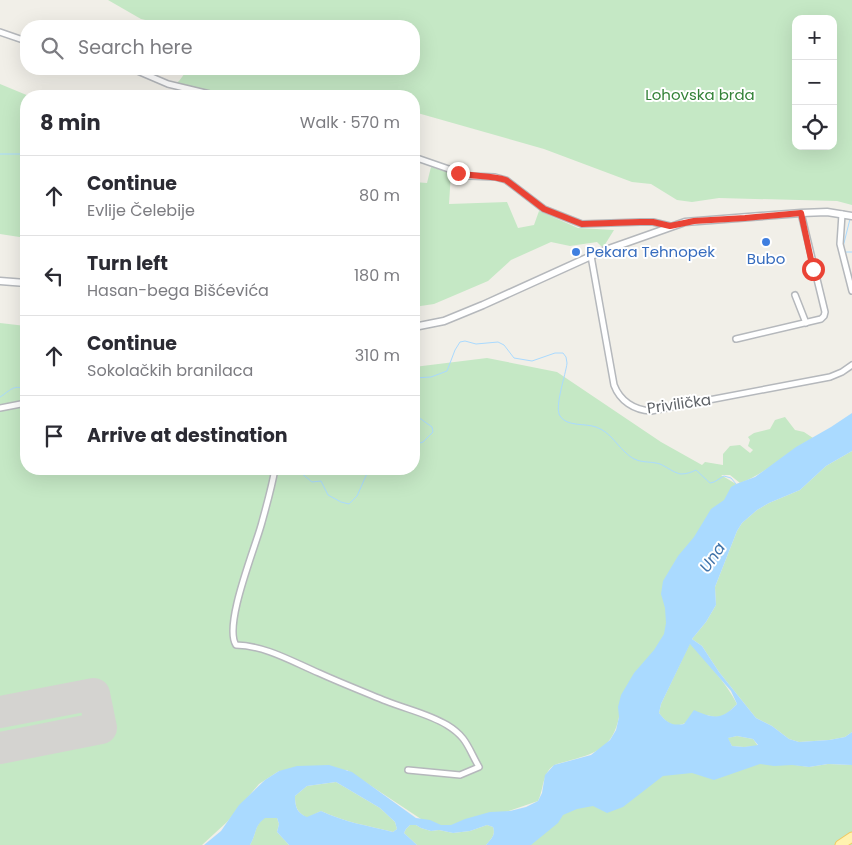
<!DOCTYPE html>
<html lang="en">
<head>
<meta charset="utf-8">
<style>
  :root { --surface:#fff; --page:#f7f7f7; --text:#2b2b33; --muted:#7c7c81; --line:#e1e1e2 }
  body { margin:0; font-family:Poppins,sans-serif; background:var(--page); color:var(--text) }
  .controls { position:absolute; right:15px; top:15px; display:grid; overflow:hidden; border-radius:10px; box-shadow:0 5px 20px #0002 }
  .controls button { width:45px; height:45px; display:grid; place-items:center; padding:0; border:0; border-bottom:1px solid var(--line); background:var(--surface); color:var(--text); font:25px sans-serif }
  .stop { position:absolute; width:15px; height:15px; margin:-11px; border:4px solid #ea4335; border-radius:50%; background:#fff }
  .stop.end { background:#ea4335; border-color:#fff; box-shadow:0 1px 5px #0008 }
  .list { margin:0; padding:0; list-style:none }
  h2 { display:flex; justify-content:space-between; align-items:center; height:65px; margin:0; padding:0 20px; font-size:21px }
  h2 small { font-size:16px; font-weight:400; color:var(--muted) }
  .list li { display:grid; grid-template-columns:32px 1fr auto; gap:15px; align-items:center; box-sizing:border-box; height:80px; padding:0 20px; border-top:1px solid var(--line) }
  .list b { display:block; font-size:19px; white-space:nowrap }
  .list p { margin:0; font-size:16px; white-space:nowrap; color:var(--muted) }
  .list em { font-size:16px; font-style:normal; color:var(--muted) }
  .icon { flex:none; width:28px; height:28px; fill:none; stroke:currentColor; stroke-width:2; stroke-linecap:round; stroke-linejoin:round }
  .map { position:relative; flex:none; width:852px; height:845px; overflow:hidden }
  .search { position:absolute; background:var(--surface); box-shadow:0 5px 20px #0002; left:20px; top:20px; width:400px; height:55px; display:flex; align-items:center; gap:12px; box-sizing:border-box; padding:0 18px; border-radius:20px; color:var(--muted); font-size:19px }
  .panel { position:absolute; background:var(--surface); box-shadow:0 5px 20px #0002; left:20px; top:90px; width:400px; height:385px; border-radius:20px }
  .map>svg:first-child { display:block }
</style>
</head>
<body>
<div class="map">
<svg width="852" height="845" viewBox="0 0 852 845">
  <rect width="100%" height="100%" fill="#f1efe8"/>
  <!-- green -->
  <g fill="#c5e8c5" fill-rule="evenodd">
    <path d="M108,0H852V205L837,201L719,198L692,202L677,200L651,184L632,182L544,149L414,112V96H218L173,85L179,81L188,69H414V26H172L141,19ZM796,19H833V146H796Z"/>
    <path d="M0,84L29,96H26V238L0,234Z"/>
    <path d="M431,167L451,173L449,204L507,202L518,228L534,225L539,211L578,228L614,230L604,246H601L597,242L570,246L551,242L511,260L488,281L434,304L414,307V182L427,183Z"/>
    <path d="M0,323L26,326V469H414V367L487,358L557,372L661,442L702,465L705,462L723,465V454L730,446L740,445L750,453L753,450L748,446L750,440L748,437L754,433L770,429L775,420L785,417L795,430L804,432L813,438C787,451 768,473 740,483L730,475H721L736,484L688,560L674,618L619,717C613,746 598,753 571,760C566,762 557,763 553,766C542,774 544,789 538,801L473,823L448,827L427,823L347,770L279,771L259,784L227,822L202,845H0Z"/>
    <path d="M852,451V732L845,737L829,740L799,742L789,739L772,726L756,718L719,672L702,646L692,639L706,622L716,605L715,587L737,531L742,523L757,510L769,503L800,490L826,466Z"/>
    <path d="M690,643C707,663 725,681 737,704C730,711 725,717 715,717C711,716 707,715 703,716C682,722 676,735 659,713L661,704Z"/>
    <path d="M737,736L753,739L758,746L744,747L732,746L727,738Z"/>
    <path d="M761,760L809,767L828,764L852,765V845H526L563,813L673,768Z"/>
    <path d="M336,782L380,808L395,822L397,829L393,832C369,826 344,822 321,811L307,818C297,812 295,807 295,796L307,786Z"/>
    <path d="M264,818H277L279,824L277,832L289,845H250C257,833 254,826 264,818Z"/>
    <path d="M410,825H416L421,828L431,831L439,830L453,833L470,831L487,825L493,827C496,835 491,839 486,845H417L404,833L406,829Z"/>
  </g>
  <!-- water -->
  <path fill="#aadaff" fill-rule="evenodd" d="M852,413V451L826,466L800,490L769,503L757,510L742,523L737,531L715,587L716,605L706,622L692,639L702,646L719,672L756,718L772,726L789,739L799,742L829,740L845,737L852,732V765L828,764L809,767L792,765L774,766L760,764L714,780L692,773L663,776L623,807L607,813L593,806L577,809L563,815L558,823L531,845H486C491,839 496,835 493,827L487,825L470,831L453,833L439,830L431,831L421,828L416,825H410L406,829L404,833L417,845H289L277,832L279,824L277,818H265C254,826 257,833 250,845H204L221,831L239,805L265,780L279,771L297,766L329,765L352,772L416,818L430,820L441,825H451L465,819L490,812L510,811L526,807L538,801L542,793L545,775L554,765L591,755L610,740L616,730L619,717L618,707L621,695L634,673L654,650L664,634L666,623L665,608L661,594L663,581L678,556L694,537L711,509L724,500L731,487L736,484L755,477L796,447L831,427ZM690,644L731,691L737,704C722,720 714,719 694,710L684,724C672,726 667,723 659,713L661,704ZM737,736L753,739L758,745L744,747L732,746L728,738ZM336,782L380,808L395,822L397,829L393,832C369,826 344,822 321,811L307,817C297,813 295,807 295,796L307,786Z"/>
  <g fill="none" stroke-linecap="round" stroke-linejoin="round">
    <!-- stream -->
    <g stroke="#aadaff" stroke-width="1">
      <path d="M0,154H26"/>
      <path d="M843,247L850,219"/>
      <path d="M844,251L846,252H852"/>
      <path d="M414,378L431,377L447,371L455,350L460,342L465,341L476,344L498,342L504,345L514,358L532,361L555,353H563L566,357L567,363C566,374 554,407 560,416C567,427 585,423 596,427C610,432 615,443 625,452C638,465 646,460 660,464C667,467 674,473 681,474C687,474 692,472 696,470L710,483L714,482L724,476L731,478L736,484"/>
      <path d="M0,397C10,391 14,383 26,390"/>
      <path d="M414,414L432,427L433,432L423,442L414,445"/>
      <path d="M290,469L300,472L312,482L321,481L328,495L341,502L349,504L357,496L369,469"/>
    </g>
    <!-- runway -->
    <path stroke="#d4d3d0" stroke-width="32" d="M0,712L94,694L101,728L0,748"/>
    <!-- minor casing -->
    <g stroke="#b5b8bc" stroke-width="8">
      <g id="minor">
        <path d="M0,32L26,41"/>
        <path d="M133,69L168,84L218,96"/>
        <path d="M414,157L469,176L495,177L506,180L544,209L582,224L640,222H653L670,226"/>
        <path d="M842,214L840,244L852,291"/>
        <path d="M591,256L614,385C620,401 634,410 651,411L830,377L842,372L852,365"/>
        <path d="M795,295L806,323"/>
        <path d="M736,339L821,319L824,316L825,312L801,213"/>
        <path d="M0,408L26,403"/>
        <path d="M275,469C272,486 267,504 262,522C256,546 223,625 236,645C266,646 291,661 319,673C341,683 364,692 386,701C406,709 429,714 447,725C467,737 468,748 479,767L460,775L408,770"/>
      </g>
    </g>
    <!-- tertiary casing -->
    <g stroke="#b5b8bc" stroke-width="9">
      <g id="tertiary">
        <path d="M0,281L26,283"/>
        <path d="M414,327L444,321L483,305L600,252L685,222L801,213L827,212L852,216"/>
      </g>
    </g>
    <!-- primary casing -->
    <g stroke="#f2c960" stroke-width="11">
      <path id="primary" d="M840,845L852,837"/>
    </g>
    <!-- minor -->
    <use href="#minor" stroke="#fff" stroke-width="5"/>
    <!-- tertiary -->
    <use href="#tertiary" stroke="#fff" stroke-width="6"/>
    <!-- primary -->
    <use href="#primary" stroke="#fff2af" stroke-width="9"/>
  </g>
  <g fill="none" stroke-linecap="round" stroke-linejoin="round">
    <!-- route -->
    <path stroke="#ea4335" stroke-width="6" d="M458,173C474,177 491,175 506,180L544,209L582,224L640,222H653L670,226L694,221L745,218L801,213L813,269"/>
  </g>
  <!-- markers -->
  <g fill="#3f7fe0" stroke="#fff" stroke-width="2">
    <circle cx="766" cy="242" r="5"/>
    <circle cx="576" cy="252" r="5"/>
  </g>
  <g text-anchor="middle" stroke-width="4" stroke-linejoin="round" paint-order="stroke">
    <!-- park labels -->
    <g font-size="15" fill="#348238" stroke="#fff">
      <text x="700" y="100">Lohovska brda</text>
    </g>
    <!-- shop labels -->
    <g font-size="15" fill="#366cbe" stroke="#fff" text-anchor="start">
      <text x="586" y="257">Pekara Tehnopek</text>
      <text x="766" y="264" text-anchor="middle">Bubo</text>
    </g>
    <!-- street labels -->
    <g font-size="15" fill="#5f6368" stroke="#fff">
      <text transform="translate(679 404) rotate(-8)" y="5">Privilička</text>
    </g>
    <!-- water labels -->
    <g font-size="16" font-style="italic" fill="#4174aa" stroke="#fff">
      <text transform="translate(712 557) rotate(-55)" y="6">Una</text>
    </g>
  </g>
</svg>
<div class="controls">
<button>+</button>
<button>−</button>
<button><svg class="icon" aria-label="locate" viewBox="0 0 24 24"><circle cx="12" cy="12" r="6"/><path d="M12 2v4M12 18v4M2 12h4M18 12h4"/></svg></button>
</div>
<div class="stop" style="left:813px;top:269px"></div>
<div class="stop end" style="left:458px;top:173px"></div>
<div class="search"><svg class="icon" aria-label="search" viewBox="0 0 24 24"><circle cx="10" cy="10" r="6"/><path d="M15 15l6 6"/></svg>Search here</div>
<section class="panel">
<h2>8 min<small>Walk · 570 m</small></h2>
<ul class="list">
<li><svg class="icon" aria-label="ahead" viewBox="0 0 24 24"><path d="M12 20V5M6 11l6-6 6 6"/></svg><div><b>Continue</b><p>Evlije Čelebije</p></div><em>80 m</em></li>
<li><svg class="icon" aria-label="left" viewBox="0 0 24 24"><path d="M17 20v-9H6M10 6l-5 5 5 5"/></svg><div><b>Turn left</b><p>Hasan-bega Bišćevića</p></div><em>180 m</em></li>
<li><svg class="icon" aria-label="ahead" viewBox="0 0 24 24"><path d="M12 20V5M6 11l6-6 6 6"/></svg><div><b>Continue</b><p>Sokolačkih branilaca</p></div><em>310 m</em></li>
<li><svg class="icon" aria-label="arrive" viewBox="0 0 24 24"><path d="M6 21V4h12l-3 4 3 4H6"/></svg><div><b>Arrive at destination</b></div></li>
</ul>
</section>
</div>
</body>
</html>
